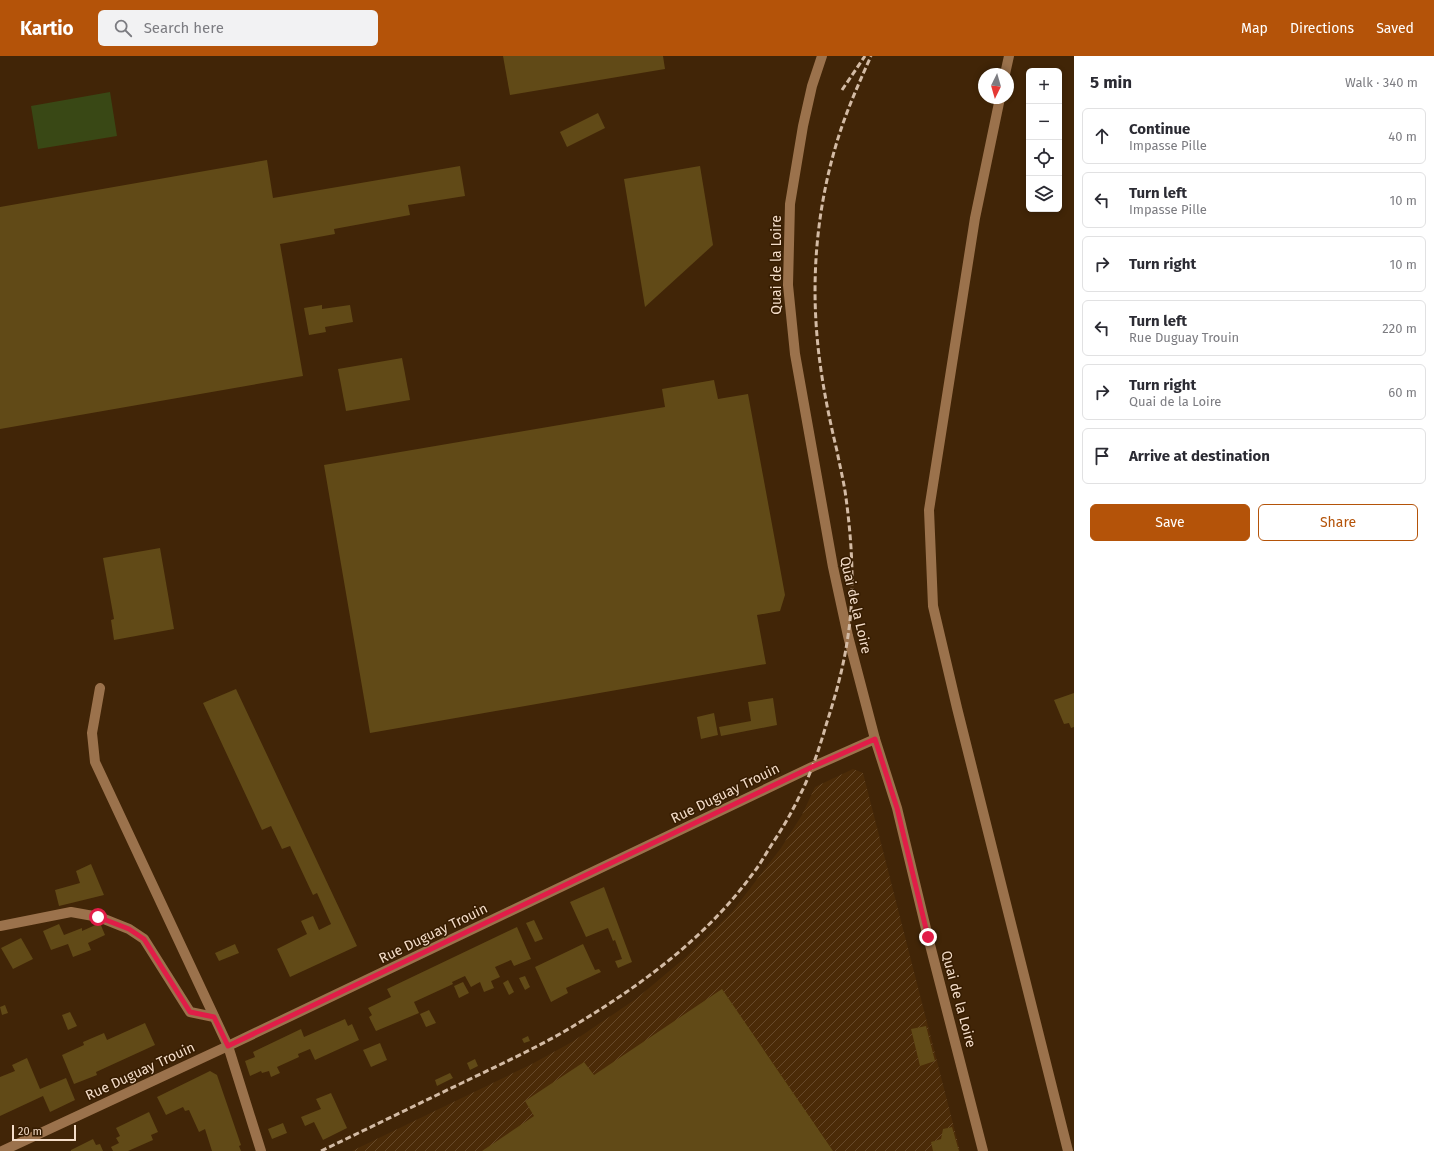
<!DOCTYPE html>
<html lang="en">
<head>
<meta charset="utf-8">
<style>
  :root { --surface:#fff; --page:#f2f2f3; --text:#2b2b33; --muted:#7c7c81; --line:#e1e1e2; --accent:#b45309 }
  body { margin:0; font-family:"Fira Sans",sans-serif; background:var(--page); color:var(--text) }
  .controls { position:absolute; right:12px; top:12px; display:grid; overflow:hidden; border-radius:6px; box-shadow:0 2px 6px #0003 }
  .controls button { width:36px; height:36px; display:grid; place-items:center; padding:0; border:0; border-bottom:1px solid var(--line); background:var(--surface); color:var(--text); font:20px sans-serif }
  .compass { position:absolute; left:978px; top:12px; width:36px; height:36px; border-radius:50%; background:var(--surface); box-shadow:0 2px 6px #0003; rotate:185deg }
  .scale { position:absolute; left:12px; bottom:10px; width:64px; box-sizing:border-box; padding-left:4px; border:2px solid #f4ddc9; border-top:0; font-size:11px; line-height:14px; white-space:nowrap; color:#f4ddc9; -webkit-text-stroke:3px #361c00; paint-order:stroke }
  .stop { position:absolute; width:12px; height:12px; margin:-9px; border:3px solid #e11d48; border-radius:50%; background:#fff }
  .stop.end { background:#e11d48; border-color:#fff; box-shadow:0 1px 4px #0008 }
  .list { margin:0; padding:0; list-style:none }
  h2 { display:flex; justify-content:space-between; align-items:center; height:52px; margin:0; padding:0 16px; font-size:17px }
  h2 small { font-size:13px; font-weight:400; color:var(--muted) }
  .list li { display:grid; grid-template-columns:26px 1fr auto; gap:12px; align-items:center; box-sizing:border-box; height:56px; margin:0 8px 8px; padding:0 8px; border:1px solid var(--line); border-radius:6px }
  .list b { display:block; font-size:15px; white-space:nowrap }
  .list p { margin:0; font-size:13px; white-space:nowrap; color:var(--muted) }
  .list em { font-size:13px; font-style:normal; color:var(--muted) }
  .actions { display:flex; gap:8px; padding:12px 16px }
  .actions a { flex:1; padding:9px 0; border:1px solid var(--accent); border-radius:6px; text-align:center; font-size:14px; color:var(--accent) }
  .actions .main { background:var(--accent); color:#fff }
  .icon { flex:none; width:22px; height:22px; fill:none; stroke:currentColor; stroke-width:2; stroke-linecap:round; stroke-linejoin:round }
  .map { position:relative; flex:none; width:1074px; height:1095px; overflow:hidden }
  header { display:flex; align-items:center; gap:24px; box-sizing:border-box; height:56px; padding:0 20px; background:var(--accent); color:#fff }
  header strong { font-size:19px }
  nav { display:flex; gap:22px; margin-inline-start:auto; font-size:14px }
  .search { width:280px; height:36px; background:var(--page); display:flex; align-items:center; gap:10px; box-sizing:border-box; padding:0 14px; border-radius:6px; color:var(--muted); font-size:15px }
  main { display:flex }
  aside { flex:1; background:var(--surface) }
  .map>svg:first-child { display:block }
</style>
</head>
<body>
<header>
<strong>Kartio</strong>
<div class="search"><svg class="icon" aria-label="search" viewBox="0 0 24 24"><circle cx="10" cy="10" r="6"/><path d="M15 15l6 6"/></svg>Search here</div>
<nav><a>Map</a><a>Directions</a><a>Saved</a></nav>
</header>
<main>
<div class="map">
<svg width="1074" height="1095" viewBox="0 0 1074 1095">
  <defs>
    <pattern id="industrial-furrows" width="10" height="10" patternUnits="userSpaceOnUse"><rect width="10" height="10" fill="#4b2b07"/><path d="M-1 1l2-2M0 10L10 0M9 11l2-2" fill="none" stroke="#66492a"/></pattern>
  </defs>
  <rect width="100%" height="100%" fill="#412507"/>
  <!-- industrial -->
  <path fill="url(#industrial-furrows)" d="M853,713L863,717L960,1095H352L532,1008L572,986L636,943L686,901L732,856L781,792L802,759L815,731Z"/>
  <!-- pitch -->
  <path fill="#394815" d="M110,36L117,80L38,93L31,50Z"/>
  <!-- building -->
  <g fill="#614a17">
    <path d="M503,0H663L665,13L510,39Z"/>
    <path d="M598,57L605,72L567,91L560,76Z"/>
    <path d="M267,104L273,142L460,110L465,140L408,149L410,159L334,173L335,178L280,188L303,320L0,373V151Z"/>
    <path d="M700,110L713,189L645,251L624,123Z"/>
    <path d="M322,249V253L350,249L353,266L325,271L326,276L309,279L304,252Z"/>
    <path d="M402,302L410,344L346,355L338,313Z"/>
    <path d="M714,324L718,343L748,338L785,539L780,555L757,559L766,608L370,677L324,409L665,351L662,333Z"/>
    <path d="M160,492L174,573L114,584L111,564L114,563L103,502Z"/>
    <path d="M236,633L357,890L290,921L277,893L307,878L301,865L313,860L319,874L331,868L317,837L313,839L290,790L282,793L271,770L262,774L203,647Z"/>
    <path d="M1074,637V671L1071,672L1069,667L1064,668L1054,644Z"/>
    <path d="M773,642L777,669L721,680L719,671L751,665L748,646Z"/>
    <path d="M714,657L718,679L701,683L697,661Z"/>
    <path d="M91,808L104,839L59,850L55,834L80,827L76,815Z"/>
    <path d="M604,831L632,906L618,912L615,905L622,903L615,884L613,885L608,872L586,881L570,846Z"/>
    <path d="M534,864L543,883L535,886L526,867Z"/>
    <path d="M100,867L105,879L88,887L91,894L73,901L68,888L51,894L43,875L59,868L64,879L82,872V875Z"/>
    <path d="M517,871L531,903L514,910L511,904L495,911L500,921L491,925L494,932L484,936L480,926L471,931L465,920L452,926L453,928L414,946L419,957L376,975L369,961L372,959L368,952L391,941L387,933Z"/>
    <path d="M21,882L33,903L13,913L1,892Z"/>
    <path d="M235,888L239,897L219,905L215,897Z"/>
    <path d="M583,888L595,914L599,913L601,916L566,932L568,937L551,946L535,911Z"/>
    <path d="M525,920L530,931L525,934L519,922Z"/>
    <path d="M508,924L514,936L509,939L503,927Z"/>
    <path d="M463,926L469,937L459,942L454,930Z"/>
    <path d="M722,933L833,1095H482L534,1060L525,1045L584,1006L594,1019Z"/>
    <path d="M5,949L8,957L2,959L0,951Z"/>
    <path d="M429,954L436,967L426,971L420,958Z"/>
    <path d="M70,956L77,970L68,974L62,959Z"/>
    <path d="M345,963L348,970L352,968L359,984L315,1004L310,993L298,998L299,1001L277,1011L280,1017L271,1021L269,1015L262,1017L261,1015L250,1020L245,1005L255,1001L253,996L301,973L304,981Z"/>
    <path d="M145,967L155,989L96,1016L97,1019L74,1028L62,999L84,989L83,986L104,977L107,984Z"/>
    <path d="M926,970L935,1005L920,1010L911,973Z"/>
    <path d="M528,980L530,985L524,987L522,983Z"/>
    <path d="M380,987L387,1004L371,1011L363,994Z"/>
    <path d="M27,1002L40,1033L66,1022L75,1044L50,1056L43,1040L0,1060V1021L15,1015L12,1009Z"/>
    <path d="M475,1003L478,1010L470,1014L467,1007Z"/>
    <path d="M210,1015L217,1019L241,1089L239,1090L241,1095H212L205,1073L199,1076L189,1054L185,1055L183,1051L166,1059L157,1041Z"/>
    <path d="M450,1017L453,1022L437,1030L435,1024Z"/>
    <path d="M331,1037L347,1072L323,1084L314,1066L305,1070L301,1061L321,1053L316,1043Z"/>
    <path d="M149,1056L158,1076L151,1079L153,1084L128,1095H113L111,1091L119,1087L116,1082L120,1080L116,1072Z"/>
    <path d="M283,1067L287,1077L272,1083L268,1073Z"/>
    <path d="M952,1071L959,1095H933L931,1086L941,1083L943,1073Z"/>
    <path d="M93,1083L96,1089L100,1088L103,1095H71V1094Z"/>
  </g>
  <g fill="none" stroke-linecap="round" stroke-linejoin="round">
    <!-- lane -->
    <g stroke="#9b724c" stroke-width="10">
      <path d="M1005,18L1009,0"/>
      <path d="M1000,42L975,162L929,454L933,550L957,652L1068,1095"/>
      <path d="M100,632L92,677L95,706L228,990"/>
    </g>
    <!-- street -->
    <g stroke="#9b724c" stroke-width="10">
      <path d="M0,870L71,856L99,861L129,873L144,883L190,956L214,961"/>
      <path d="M228,990L261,1095"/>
      <path d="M2,1095L228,990L812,711L875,683"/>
    </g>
    <!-- secondary -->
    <path stroke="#9b724c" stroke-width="10" d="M822,0L812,30L803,70L790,148L788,229L795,298L833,511L848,580L875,683L897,752L928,881L983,1095"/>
    <!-- rail -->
    <g stroke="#d3bba5" stroke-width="3" stroke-dasharray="6 3" stroke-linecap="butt">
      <path d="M842,34L865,0"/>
      <path d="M321,1095C369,1072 416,1049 464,1026C503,1007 543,989 580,966C644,927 706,881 751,820C760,809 766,797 774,785C784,770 793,754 801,737C812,715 820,690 827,666C836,638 844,609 848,580C855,535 852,487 846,442C844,426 840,411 837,395C830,366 824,337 820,307C810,234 815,160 836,89C845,58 858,29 871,0"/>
    </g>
  </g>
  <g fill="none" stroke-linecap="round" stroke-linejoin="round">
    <!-- route -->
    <path stroke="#e11d48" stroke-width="5" d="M98,861L129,873L144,883L190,956L214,961L228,990L812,711L875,683L897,752L928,881"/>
  </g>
  <g text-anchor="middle" stroke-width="3" stroke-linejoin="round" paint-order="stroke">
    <!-- street labels -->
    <g font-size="14" fill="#f4ddc9" stroke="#361c00">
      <text transform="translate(776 209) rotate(-90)" y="5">Quai de la Loire</text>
      <text transform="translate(856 549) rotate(77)" y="5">Quai de la Loire</text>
      <text transform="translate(725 737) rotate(-26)" y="5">Rue Duguay Trouin</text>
      <text transform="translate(433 877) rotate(-26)" y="5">Rue Duguay Trouin</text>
      <text transform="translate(959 943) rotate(75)" y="5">Quai de la Loire</text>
      <text transform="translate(140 1015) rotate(-25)" y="5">Rue Duguay Trouin</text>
    </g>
  </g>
</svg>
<div class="controls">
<button>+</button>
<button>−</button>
<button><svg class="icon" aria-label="locate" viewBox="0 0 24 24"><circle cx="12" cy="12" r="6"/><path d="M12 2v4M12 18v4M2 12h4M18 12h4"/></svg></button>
<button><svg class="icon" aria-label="layers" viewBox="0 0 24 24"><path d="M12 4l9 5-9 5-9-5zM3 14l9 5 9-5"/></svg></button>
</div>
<svg class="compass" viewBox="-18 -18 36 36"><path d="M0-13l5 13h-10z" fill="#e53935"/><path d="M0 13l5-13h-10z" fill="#7c7c81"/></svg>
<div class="scale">20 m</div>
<div class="stop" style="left:98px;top:861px"></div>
<div class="stop end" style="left:928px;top:881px"></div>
</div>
<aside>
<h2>5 min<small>Walk · 340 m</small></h2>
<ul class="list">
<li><svg class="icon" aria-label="ahead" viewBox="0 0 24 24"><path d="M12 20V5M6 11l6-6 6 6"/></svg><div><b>Continue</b><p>Impasse Pille</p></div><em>40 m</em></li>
<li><svg class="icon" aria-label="left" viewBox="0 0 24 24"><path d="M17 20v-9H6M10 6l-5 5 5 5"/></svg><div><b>Turn left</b><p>Impasse Pille</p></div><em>10 m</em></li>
<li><svg class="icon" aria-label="right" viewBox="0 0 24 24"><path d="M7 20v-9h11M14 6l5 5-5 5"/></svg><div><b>Turn right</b></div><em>10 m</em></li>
<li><svg class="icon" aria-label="left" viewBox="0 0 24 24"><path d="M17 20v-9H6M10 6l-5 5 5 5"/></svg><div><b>Turn left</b><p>Rue Duguay Trouin</p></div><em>220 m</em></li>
<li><svg class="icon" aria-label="right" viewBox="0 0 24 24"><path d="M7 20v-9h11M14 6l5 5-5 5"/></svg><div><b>Turn right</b><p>Quai de la Loire</p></div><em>60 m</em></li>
<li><svg class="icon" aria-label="arrive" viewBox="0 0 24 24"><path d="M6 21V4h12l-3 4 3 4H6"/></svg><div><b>Arrive at destination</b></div></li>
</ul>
<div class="actions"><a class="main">Save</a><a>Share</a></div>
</aside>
</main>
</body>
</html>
